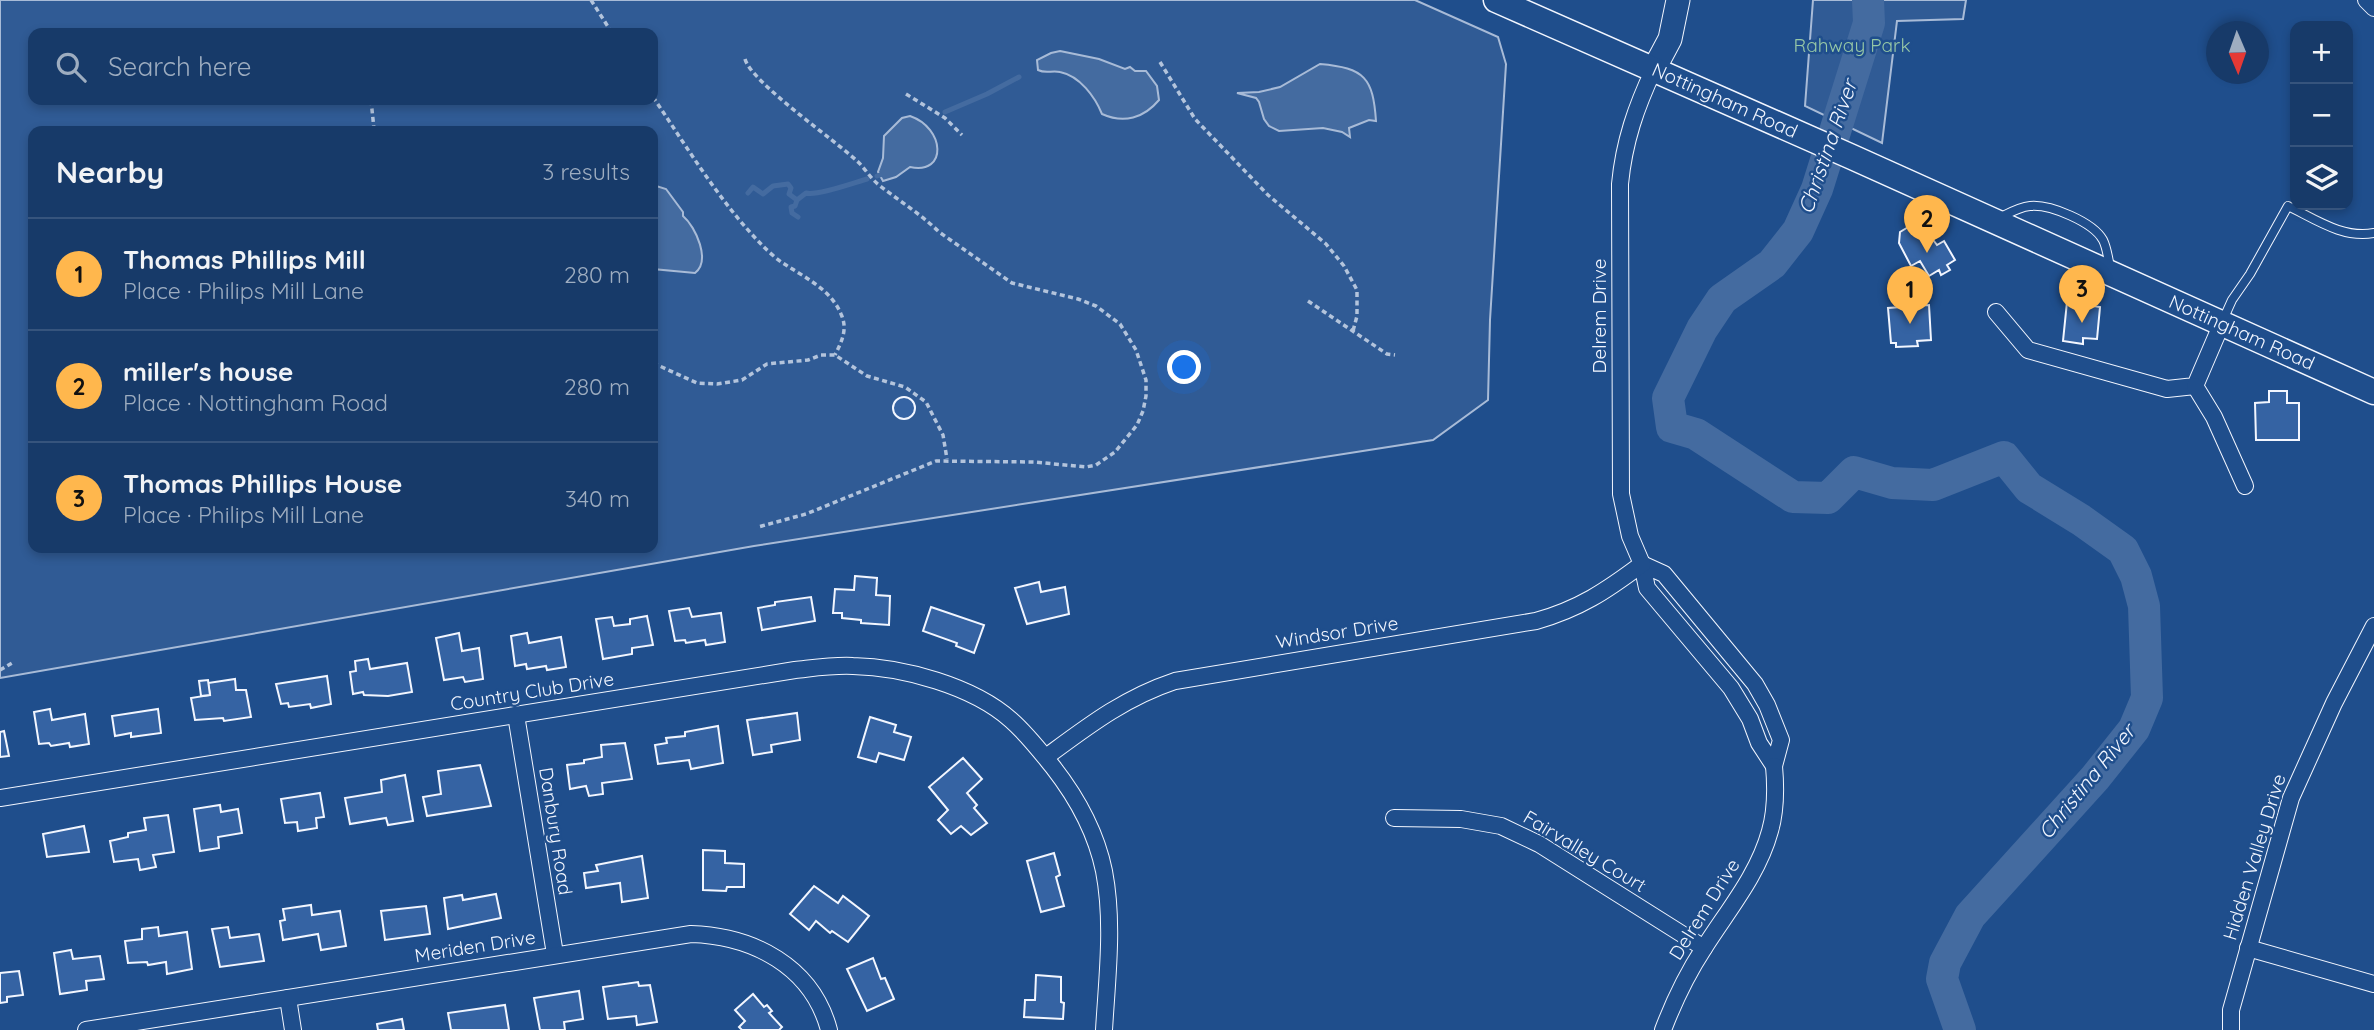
<!DOCTYPE html>
<html lang="en">
<head>
<meta charset="utf-8">
<style>
  :root { --surface:#173a69; --page:#244571; --text:#f1f3f6; --muted:#9eadc0; --line:#36547d; --accent:#ffb74d }
  body { margin:0; font-family:Quicksand,sans-serif; background:var(--page); color:var(--text) }
  .controls { position:absolute; right:21px; top:21px; display:grid; overflow:hidden; border-radius:14px; box-shadow:0 4px 10px #0003 }
  .controls button { width:63px; height:63px; display:grid; place-items:center; padding:0; border:0; border-bottom:2px solid var(--line); background:var(--surface); color:var(--text); font:35px sans-serif }
  .compass { position:absolute; left:2206px; top:21px; width:63px; height:63px; border-radius:50%; background:var(--surface); box-shadow:0 4px 10px #0003; rotate:178deg }
  .you { position:absolute; left:1185px; top:368px; width:24px; height:24px; margin:-18px; border:5px solid #fff; border-radius:50%; background:#1a73e8; box-shadow:0 0 0 10px #1a73e833 }
  .badge { display:grid; place-items:center; width:46px; height:46px; border-radius:50%; background:var(--accent); color:#111; font-size:23px; font-weight:700 }
  .pin { position:absolute; translate:-50% -58px; filter:drop-shadow(0 2px 4px #0008) }
  .pin::after { content:''; position:absolute; top:37px; width:24px; height:21px; background:inherit; clip-path:polygon(0 0,100% 0,50% 100%) }
  .list { margin:0; padding:0; list-style:none }
  h2 { display:flex; justify-content:space-between; align-items:center; height:91px; margin:0; padding:0 28px; font-size:30px }
  h2 small { font-size:23px; font-weight:400; color:var(--muted) }
  .list li { display:grid; grid-template-columns:46px 1fr auto; gap:21px; align-items:center; box-sizing:border-box; height:112px; padding:0 28px; border-top:2px solid var(--line) }
  .list b { display:block; font-size:26px; white-space:nowrap }
  .list p { margin:0; font-size:23px; white-space:nowrap; color:var(--muted) }
  .list em { font-size:23px; font-style:normal; color:var(--muted) }
  .icon { flex:none; width:38px; height:38px; fill:none; stroke:currentColor; stroke-width:2; stroke-linecap:round; stroke-linejoin:round }
  .map { position:relative; flex:none; width:2374px; height:1030px; overflow:hidden }
  .search { position:absolute; background:var(--surface); box-shadow:0 4px 10px #0003; left:28px; top:28px; width:630px; height:77px; display:flex; align-items:center; gap:18px; box-sizing:border-box; padding:0 24px; border-radius:14px; color:var(--muted); font-size:26px }
  .panel { position:absolute; background:var(--surface); box-shadow:0 4px 10px #0003; left:28px; top:126px; width:630px; height:427px; border-radius:14px }
  .map>svg:first-child { display:block }
</style>
</head>
<body>
<div class="map">
<svg width="2374" height="1030" viewBox="0 0 2374 1030">
  <rect width="100%" height="100%" fill="#1f4e8c"/>
  <!-- built -->
  <g fill="#305b95" stroke="#a8bbd7" stroke-width="2" fill-rule="evenodd">
    <path d="M0,0H1415L1498,37L1506,64L1490,320L1488,400L1433,440L754,546L0,678ZM33,33H653V100H33ZM33,131H653V548H33Z"/>
    <path d="M1813,0H1966L1963,19L1897,21L1882,143L1805,106Z"/>
  </g>
  <!-- water -->
  <g fill="#446ba0" stroke="#a8bbd7" stroke-width="2">
    <path d="M1060,51L1099,59L1125,69L1130,67L1135,71H1146L1157,86L1159,100C1144,118 1124,124 1102,114C1095,97 1080,76 1060,72C1052,70 1046,74 1038,70L1037,60L1051,53Z"/>
    <path d="M1320,64C1365,68 1373,78 1376,121L1369,120L1349,128L1350,137L1342,132L1323,128L1279,131L1269,126L1264,119L1259,102L1256,98L1237,93L1259,92L1280,87Z"/>
    <path d="M910,116C945,128 948,175 910,167L896,177L883,181L878,172L883,158L884,136L902,118Z"/>
    <path d="M653,185L666,189L683,212V216C696,227 711,261 695,273L653,269Z"/>
  </g>
  <g fill="none" stroke-linecap="round" stroke-linejoin="round">
    <!-- stream -->
    <g stroke="#446ba0" stroke-width="5">
      <path d="M945,112L987,94L1019,77"/>
      <path d="M877,176L880,175"/>
      <path d="M748,193L753,187L763,194L773,186L788,184L791,188L789,194L797,200"/>
      <path d="M798,217L792,213L791,207L795,206L797,200L806,193C817,196 853,183 867,179"/>
    </g>
    <!-- river -->
    <path stroke="#446ba0" stroke-width="32" d="M1868,0L1869,23L1817,189L1798,231L1772,264L1722,299L1702,329L1668,398L1672,427L1696,434L1793,497L1828,498L1854,472L1892,483L1933,485L2004,457L2029,488L2081,520L2123,550L2136,576L2144,606L2147,698L2134,729L2095,778L1970,916L1945,963L1942,979L1960,1030"/>
  </g>
  <!-- building -->
  <g fill="#3563a3" stroke="#f2f6ff" stroke-width="2">
    <path d="M1910,226L1920,228L1925,235L1928,233L1937,245L1944,241L1955,260L1947,265L1950,270L1941,275L1939,270L1929,276L1920,261L1911,266L1899,243L1900,232Z"/>
    <path d="M2067,302L2100,307L2097,339L2083,338V344L2063,341Z"/>
    <path d="M1929,305L1931,340L1917,341L1918,346L1896,347V343H1891L1888,308Z"/>
    <path d="M2269,391H2287V403H2299V440H2256L2255,403L2269,402Z"/>
    <circle cx="904" cy="408" r="11"/>
    <path d="M855,576L877,578L876,595L890,596L889,625L861,623V620L842,618V613H833L835,589L854,590Z"/>
    <path d="M1039,582L1041,592L1065,587L1069,614L1027,624L1015,588Z"/>
    <path d="M811,597L815,621L762,630L758,608L775,605V602Z"/>
    <path d="M931,607L984,625L974,653L956,646L957,643L923,631Z"/>
    <path d="M689,608L692,617L721,613L725,642L706,645L705,640L686,643L685,640L675,641L669,611Z"/>
    <path d="M647,616L653,645L632,648V654L603,659L596,619L612,617L614,626L630,624V619Z"/>
    <path d="M459,633L462,651L479,648L483,679L465,682L463,677L444,680L436,638Z"/>
    <path d="M527,633L529,643L561,637L566,667L547,670L546,666L527,669L526,664L515,666L511,636Z"/>
    <path d="M368,659L370,669L407,663L412,692L388,696L364,695L363,692L353,694L350,672L356,671L355,661Z"/>
    <path d="M327,676L331,704L311,708L310,704L289,707L288,703L281,704L276,684Z"/>
    <path d="M235,679L236,690H246L251,717L224,721L223,718L195,720L191,698L210,695L208,683Z"/>
    <path d="M208,680L210,695L201,696L199,681Z"/>
    <path d="M50,709L52,720L85,714L89,744L70,747L69,743L51,746L49,743L39,744L34,712Z"/>
    <path d="M158,709L161,733L131,737V733L115,736L112,716Z"/>
    <path d="M797,713L800,740L771,745L772,752L753,755L747,720Z"/>
    <path d="M870,717L896,725L894,732L911,737L904,760L879,753L876,762L858,757Z"/>
    <path d="M718,726L723,763L691,769L689,760L658,764L655,745L667,743L666,738L685,736V732Z"/>
    <path d="M4,731L9,756L0,757V732Z"/>
    <path d="M625,743L632,779L602,783L603,794L589,796L586,786L570,789L567,765L584,763V760L602,757L601,745Z"/>
    <path d="M963,758L982,779L967,793L977,805L974,808L987,823L971,835L961,826L951,834L938,820L948,810L929,787Z"/>
    <path d="M480,765L491,806L427,816L423,797L441,794L438,771Z"/>
    <path d="M405,775L413,821L388,825L386,818L350,824L345,798L382,792L381,780Z"/>
    <path d="M320,793L324,817L316,818L317,828L298,831L297,822L285,823L281,799Z"/>
    <path d="M220,805L221,812L238,809L242,833L218,837L219,848L200,851L194,809Z"/>
    <path d="M168,815L174,852L153,855L156,867L140,870L138,859L114,862L110,841L128,837V833L146,830L144,818Z"/>
    <path d="M84,826L89,852L47,857L43,834Z"/>
    <path d="M703,850L725,851V863L744,864V887H727L726,891L703,890Z"/>
    <path d="M1054,853L1060,875L1056,877L1064,906L1041,912L1027,861Z"/>
    <path d="M642,856L648,898L622,902L620,883L586,888L584,873L598,871L596,865Z"/>
    <path d="M814,886L838,903L843,896L869,916L848,942L832,931L830,933L816,921L809,930L790,914Z"/>
    <path d="M496,894L501,918L448,929L444,898L462,895L463,900Z"/>
    <path d="M311,905L312,915L340,911L346,946L321,950L318,934L283,940L280,921L285,920L283,909Z"/>
    <path d="M426,906L430,934L385,940L381,911Z"/>
    <path d="M158,927L159,936L187,932L192,969L167,974L166,962L148,965L147,962L128,963L125,941L142,939V929Z"/>
    <path d="M228,927L230,938L259,934L264,961L220,967L212,929Z"/>
    <path d="M71,950L73,959L100,956L104,979L86,981L87,990L60,994L54,953Z"/>
    <path d="M873,958L881,979L885,978L894,999L867,1011L847,969Z"/>
    <path d="M19,971L23,995L7,997V1002L0,1003V973Z"/>
    <path d="M1036,975L1061,977V1002L1064,1003L1063,1019L1024,1017L1025,1000H1035Z"/>
    <path d="M638,982L639,986L650,985L657,1022L637,1025L636,1016L608,1019L603,987Z"/>
    <path d="M579,991L583,1019L564,1022L565,1030H540L534,998Z"/>
    <path d="M753,994L764,1007L767,1005L772,1011L769,1013L782,1027L779,1030H742L739,1027L745,1021L735,1010Z"/>
    <path d="M505,1005L509,1030H451L448,1013Z"/>
    <path d="M402,1019L404,1030H378L377,1024Z"/>
  </g>
  <g fill="none" stroke-linecap="round" stroke-linejoin="round">
    <!-- lane casing -->
    <g stroke="#f2f6ff" stroke-width="10">
      <g id="lane">
        <path d="M1999,218C2009,213 2019,207 2030,206C2050,204 2093,222 2103,240C2107,248 2108,258 2110,267"/>
        <path d="M2223,320L2232,300L2250,274L2288,206C2315,219 2343,239 2374,233"/>
      </g>
    </g>
    <!-- street casing -->
    <g stroke="#f2f6ff" stroke-width="18">
      <g id="street">
        <path d="M2366,0L2374,8"/>
        <path d="M1996,312L2028,350L2167,389L2195,386L2222,323"/>
        <path d="M2195,386L2214,417L2245,486"/>
        <path d="M1642,564L1664,574L1755,684L1767,705L1781,740L1774,766L1759,743L1750,719L1731,688L1647,588Z"/>
        <path d="M516,715L555,954"/>
        <path d="M1046,757C1088,726 1124,698 1175,681L1536,621C1579,609 1606,591 1642,564L1630,536L1621,494L1620,184C1624,142 1636,107 1654,69"/>
        <path d="M0,798L795,670C814,668 833,665 853,666C903,667 973,686 1011,720C1027,734 1040,751 1053,767C1078,799 1096,832 1104,871C1114,923 1107,978 1104,1030"/>
        <path d="M1394,818L1461,819L1501,826L1539,844L1704,948"/>
        <path d="M2248,948L2374,984"/>
        <path d="M288,998L293,1030"/>
        <path d="M86,1030L691,934C753,936 812,966 829,1030"/>
        <path d="M1663,1030C1674,1001 1687,974 1704,948C1728,910 1758,875 1770,831C1776,810 1776,788 1774,766"/>
        <path d="M2231,1030V1010L2291,798L2334,703L2374,626"/>
      </g>
    </g>
    <!-- secondary casing -->
    <g stroke="#f2f6ff" stroke-width="25">
      <path id="secondary" d="M1654,69L1670,39L1678,0"/>
    </g>
    <!-- primary casing -->
    <g stroke="#f2f6ff" stroke-width="27">
      <path id="primary" d="M1496,0L1852,157L2374,392"/>
    </g>
    <!-- path -->
    <g stroke="#b3c4dc" stroke-width="3.5" stroke-dasharray="5 3.5" stroke-linecap="butt">
      <path d="M591,0L612,33"/>
      <path d="M745,59C751,82 836,141 857,161C865,168 870,178 879,185C899,201 921,214 939,232L1012,283L1078,299L1096,306L1120,324L1136,350L1146,380V396L1143,411L1137,425L1115,452L1096,465L1086,467L1034,462L936,461L806,514L758,527"/>
      <path d="M1160,62L1195,119L1268,195L1326,244L1344,266L1357,290V316L1353,331"/>
      <path d="M906,94L945,118L962,135"/>
      <path d="M653,97C687,147 719,201 761,244C768,251 777,260 786,265C806,278 831,290 841,314C848,329 842,341 835,355"/>
      <path d="M371,100L374,129"/>
      <path d="M1308,301L1387,354L1395,355"/>
      <path d="M653,363L697,383L717,384L742,380L767,364L808,360L821,355H835L867,376L905,387L926,402L943,435L947,459"/>
      <path d="M0,670L14,662"/>
    </g>
    <!-- lane -->
    <use href="#lane" stroke="#1f4e8c" stroke-width="8"/>
    <!-- street -->
    <use href="#street" stroke="#1f4e8c" stroke-width="16"/>
    <!-- secondary -->
    <use href="#secondary" stroke="#1f4e8c" stroke-width="23"/>
    <!-- primary -->
    <use href="#primary" stroke="#1f4e8c" stroke-width="24"/>
  </g>
  <g text-anchor="middle" stroke-width="5" stroke-linejoin="round" paint-order="stroke">
    <!-- park labels -->
    <g font-size="19" fill="#97c8a6" stroke="#1f4e8c">
      <text x="1852" y="52">Rahway Park</text>
    </g>
    <!-- street labels -->
    <g font-size="19" fill="#f2f6ff" stroke="#1f4e8c">
      <text transform="translate(1725 100) rotate(24)" y="7">Nottingham Road</text>
      <text transform="translate(1599 316) rotate(-90)" y="7">Delrem Drive</text>
      <text transform="translate(2242 332) rotate(24)" y="7">Nottingham Road</text>
      <text transform="translate(1337 632) rotate(-9)" y="7">Windsor Drive</text>
      <text transform="translate(532 691) rotate(-9)" y="7">Country Club Drive</text>
      <text transform="translate(556 831) rotate(81)" y="7">Danbury Road</text>
      <text transform="translate(1585 851) rotate(31)" y="7">Fairvalley Court</text>
      <text transform="translate(2254 857) rotate(-73)" y="7">Hidden Valley Drive</text>
      <text transform="translate(1704 909) rotate(-58)" y="7">Delrem Drive</text>
      <text transform="translate(475 946) rotate(-9)" y="7">Meriden Drive</text>
    </g>
    <!-- water labels -->
    <g font-size="21" font-style="italic" fill="#f2f6ff" stroke="#1f4e8c">
      <text transform="translate(1828 147) rotate(-71)" y="7">Christina River</text>
      <text transform="translate(2087 782) rotate(-51)" y="7">Christina River</text>
    </g>
  </g>
</svg>
<div class="controls">
<button>+</button>
<button>−</button>
<button><svg class="icon" aria-label="layers" viewBox="0 0 24 24"><path d="M12 4l9 5-9 5-9-5zM3 14l9 5 9-5"/></svg></button>
</div>
<svg class="compass" viewBox="-18 -18 36 36"><path d="M0-13l5 13h-10z" fill="#e53935"/><path d="M0 13l5-13h-10z" fill="#9eadc0"/></svg>
<div class="you"></div>
<div class="pin badge" style="left:1910px;top:324px">1</div>
<div class="pin badge" style="left:1927px;top:253px">2</div>
<div class="pin badge" style="left:2082px;top:323px">3</div>
<div class="search"><svg class="icon" aria-label="search" viewBox="0 0 24 24"><circle cx="10" cy="10" r="6"/><path d="M15 15l6 6"/></svg>Search here</div>
<section class="panel">
<h2>Nearby<small>3 results</small></h2>
<ul class="list">
<li><span class="badge">1</span><div><b>Thomas Phillips Mill</b><p>Place · Philips Mill Lane</p></div><em>280 m</em></li>
<li><span class="badge">2</span><div><b>miller's house</b><p>Place · Nottingham Road</p></div><em>280 m</em></li>
<li><span class="badge">3</span><div><b>Thomas Phillips House</b><p>Place · Philips Mill Lane</p></div><em>340 m</em></li>
</ul>
</section>
</div>
</body>
</html>
